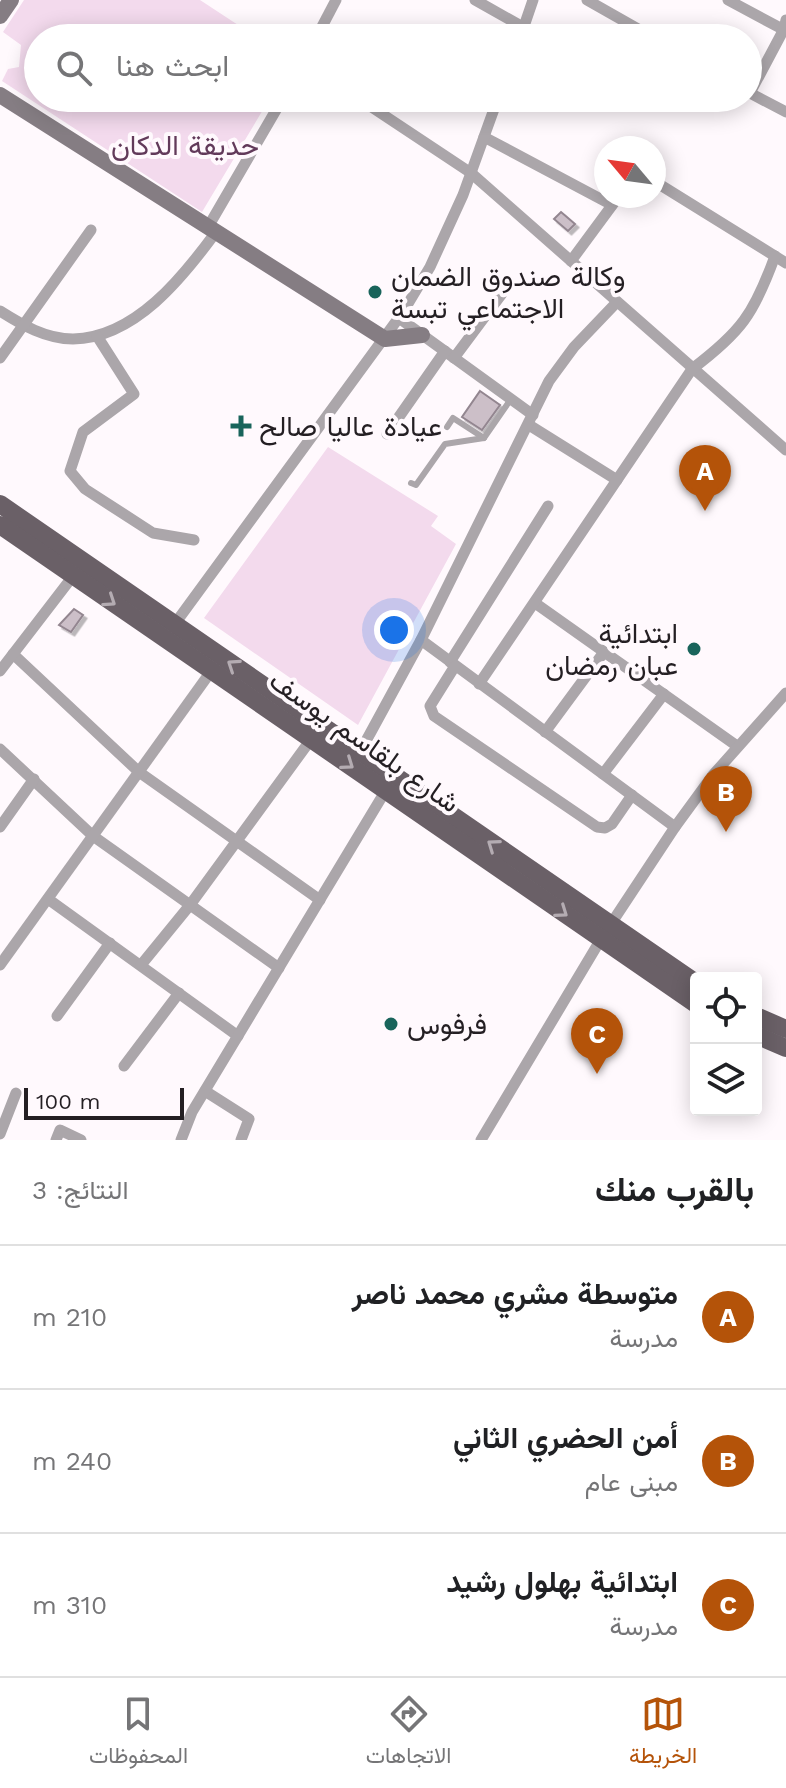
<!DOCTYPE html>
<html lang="ar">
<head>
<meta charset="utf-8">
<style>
  :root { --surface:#fff; --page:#f6f6f6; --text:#202124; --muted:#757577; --line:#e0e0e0; --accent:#b45309 }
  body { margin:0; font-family:"Work Sans",Vazirmatn,sans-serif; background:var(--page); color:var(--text); direction:rtl }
  .controls { position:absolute; right:24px; bottom:24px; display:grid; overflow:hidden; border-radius:8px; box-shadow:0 4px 20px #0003 }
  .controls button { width:72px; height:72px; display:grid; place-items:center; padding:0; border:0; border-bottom:2px solid var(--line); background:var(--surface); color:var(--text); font:40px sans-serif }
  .compass { position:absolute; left:594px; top:136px; width:72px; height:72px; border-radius:50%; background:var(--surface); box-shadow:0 4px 20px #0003; rotate:299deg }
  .scale { position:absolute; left:24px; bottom:20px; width:160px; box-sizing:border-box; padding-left:8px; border:4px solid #241f23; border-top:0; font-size:22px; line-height:28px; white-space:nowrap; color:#241f23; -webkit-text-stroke:6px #fff9fd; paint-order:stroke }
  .you { position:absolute; left:394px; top:630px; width:28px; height:28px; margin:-20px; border:6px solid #fff; border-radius:50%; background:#1a73e8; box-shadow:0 0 0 12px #1a73e833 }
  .badge { display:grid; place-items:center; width:52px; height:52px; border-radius:50%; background:var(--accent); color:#fff; font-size:26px; font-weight:700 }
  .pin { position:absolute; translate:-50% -66px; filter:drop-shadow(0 2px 4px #0008) }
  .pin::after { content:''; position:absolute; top:42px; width:28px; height:24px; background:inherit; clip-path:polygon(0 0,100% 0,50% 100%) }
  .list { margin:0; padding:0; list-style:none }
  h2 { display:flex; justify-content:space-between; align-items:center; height:104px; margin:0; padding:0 32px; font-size:34px }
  h2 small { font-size:26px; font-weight:400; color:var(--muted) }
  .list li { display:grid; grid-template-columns:52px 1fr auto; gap:24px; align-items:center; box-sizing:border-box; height:144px; padding:0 32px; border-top:2px solid var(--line) }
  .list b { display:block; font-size:30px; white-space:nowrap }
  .list p { margin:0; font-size:26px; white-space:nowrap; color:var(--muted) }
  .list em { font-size:26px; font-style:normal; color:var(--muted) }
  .icon { flex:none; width:44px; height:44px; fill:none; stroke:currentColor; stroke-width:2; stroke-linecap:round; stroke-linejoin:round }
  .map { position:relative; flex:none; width:786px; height:1140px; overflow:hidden; direction:ltr }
  .search { position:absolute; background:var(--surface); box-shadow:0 4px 20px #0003; left:24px; right:24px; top:24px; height:88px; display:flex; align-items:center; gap:20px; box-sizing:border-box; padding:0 28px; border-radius:44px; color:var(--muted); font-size:30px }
  .sheet { height:536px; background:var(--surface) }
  nav { display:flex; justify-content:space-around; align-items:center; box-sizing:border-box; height:112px; border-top:2px solid var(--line); background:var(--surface); font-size:22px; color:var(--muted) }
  nav a { display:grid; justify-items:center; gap:4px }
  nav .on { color:var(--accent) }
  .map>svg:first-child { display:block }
</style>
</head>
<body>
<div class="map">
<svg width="786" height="1140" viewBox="0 0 786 1140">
  <defs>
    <filter id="shadow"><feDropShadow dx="3.5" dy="3.5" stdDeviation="0" flood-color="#0004"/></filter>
  </defs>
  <rect width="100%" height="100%" fill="#fff9fd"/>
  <!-- green -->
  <g fill="#f3daed">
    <path d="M24,0H200L258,38H38V98H270L202,212L2,81L8,69L19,67L21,45L3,32Z"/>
    <path d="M328,447L438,516L431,526L456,544L358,725L204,618Z"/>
  </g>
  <!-- building -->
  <g fill="#ccbfc8" stroke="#938690" stroke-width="2" filter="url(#shadow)">
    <path d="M561,212L575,224L568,231L554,219Z"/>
    <path d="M480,391L500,405L482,430L462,417Z"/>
    <path d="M74,609L83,615L71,632L59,625Z"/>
  </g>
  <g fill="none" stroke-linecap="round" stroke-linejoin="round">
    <!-- lane -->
    <g stroke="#aba6aa" stroke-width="6">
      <path d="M447,427L453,418L484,438L511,399"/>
      <path d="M411,483L416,485L445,444L484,438"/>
    </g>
    <!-- street -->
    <g stroke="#aba6aa" stroke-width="11">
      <path d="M475,0L523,27"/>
      <path d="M587,0L654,38"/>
      <path d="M728,0L786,31"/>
      <path d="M316,38L336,0"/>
      <path d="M520,38L533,0"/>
      <path d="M748,92L786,112"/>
      <path d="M750,93L784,29L786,20"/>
      <path d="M358,98L471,173L786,450"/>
      <path d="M484,137L612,205"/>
      <path d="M654,181L786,263"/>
      <path d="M208,227L283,98"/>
      <path d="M571,261L619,196"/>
      <path d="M0,311C22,325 46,339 73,339C135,338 183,277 216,232"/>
      <path d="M399,318L533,415"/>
      <path d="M97,336L134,394L83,432L70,471L85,489L153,533L194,540"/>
      <path d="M0,358L91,230"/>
      <path d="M454,358L504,291"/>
      <path d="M529,425L617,480"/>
      <path d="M387,434L445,351"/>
      <path d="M535,603L737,746"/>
      <path d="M174,625L403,312L430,267L463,195L498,98"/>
      <path d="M421,640L675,827"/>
      <path d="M13,654L139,772L320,900"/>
      <path d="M450,662L548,506"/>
      <path d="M455,666L430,706L434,716L597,827L605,828L612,824L632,795"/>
      <path d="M0,671L73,576"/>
      <path d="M479,684L692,369C741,332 754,314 775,256"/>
      <path d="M545,732L604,652"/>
      <path d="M0,749L93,836L279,968"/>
      <path d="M360,752L421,640L549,381L574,347L617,302"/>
      <path d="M603,774L664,694"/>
      <path d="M0,827L34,779"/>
      <path d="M48,899L238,1036"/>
      <path d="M0,965L212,670"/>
      <path d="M141,965L190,905L312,738"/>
      <path d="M57,1016L110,943"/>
      <path d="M124,1066L179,993"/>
      <path d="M205,1091L249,1119L241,1140"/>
      <path d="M0,1134L16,1093"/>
      <path d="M56,1140L60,1130L81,1140"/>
      <path d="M181,1140L192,1112L386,790"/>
      <path d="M481,1140L601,939L675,827L713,775L786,693"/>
    </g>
    <!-- secondary -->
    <g stroke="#857d83" stroke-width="16">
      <path d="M0,16L11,0"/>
      <path d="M0,95L385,339L422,335"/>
    </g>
    <!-- primary -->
    <g stroke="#6a6067" stroke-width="18">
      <path d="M0,504L696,983"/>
      <path d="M0,525L696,1004"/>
      <path d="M756,1016L786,1029"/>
      <path d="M756,1035L786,1048"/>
    </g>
  </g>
  <!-- one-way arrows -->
  <defs><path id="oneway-chevron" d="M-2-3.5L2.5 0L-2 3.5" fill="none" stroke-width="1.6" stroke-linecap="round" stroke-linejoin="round" transform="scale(2)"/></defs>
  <g stroke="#b4acb2">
    <use href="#oneway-chevron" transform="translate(110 601) rotate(34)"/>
    <use href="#oneway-chevron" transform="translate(233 665) rotate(-146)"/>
    <use href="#oneway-chevron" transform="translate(348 764) rotate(35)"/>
    <use href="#oneway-chevron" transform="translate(493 845) rotate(-145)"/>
    <use href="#oneway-chevron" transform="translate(562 912) rotate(35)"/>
  </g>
  <!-- markers -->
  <g fill="#19645b" stroke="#fff9fd" stroke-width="3">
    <circle cx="375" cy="292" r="8"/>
    <path d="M237 414h8v8h8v8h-8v8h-8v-8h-8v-8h8z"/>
    <circle cx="694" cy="649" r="8"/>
    <circle cx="391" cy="1024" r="8"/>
  </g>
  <g text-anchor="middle" stroke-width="8" stroke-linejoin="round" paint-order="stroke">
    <!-- park labels -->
    <g font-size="28" fill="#623a5a" stroke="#fff9fd">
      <text x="185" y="155">حديقة الدكان</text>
    </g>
    <!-- poi labels -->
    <g font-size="28" fill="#241f23" stroke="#fff9fd" text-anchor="start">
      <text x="391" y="286">وكالة صندوق الضمان<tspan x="391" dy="32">الاجتماعي تبسة</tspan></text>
      <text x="259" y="436">عيادة عاليا صالح</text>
      <text x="678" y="643" text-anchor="end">ابتدائية<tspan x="678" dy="32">عبان رمضان</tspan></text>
      <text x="407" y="1034">فرفوس</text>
    </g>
    <!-- street labels -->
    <g font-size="28" fill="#241f23" stroke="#fff9fd">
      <text transform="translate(365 741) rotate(35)" y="10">شارع بلقاسم يوسف</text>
    </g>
  </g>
</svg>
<div class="controls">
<button><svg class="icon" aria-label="locate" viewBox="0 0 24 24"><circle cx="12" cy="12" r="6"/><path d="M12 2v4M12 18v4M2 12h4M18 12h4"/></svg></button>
<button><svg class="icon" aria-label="layers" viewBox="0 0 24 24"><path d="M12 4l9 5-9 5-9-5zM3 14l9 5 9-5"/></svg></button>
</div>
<svg class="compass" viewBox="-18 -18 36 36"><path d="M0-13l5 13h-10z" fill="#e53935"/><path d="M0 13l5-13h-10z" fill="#757577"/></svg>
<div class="scale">100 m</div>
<div class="you"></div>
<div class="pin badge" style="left:705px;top:511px">A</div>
<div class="pin badge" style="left:726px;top:832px">B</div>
<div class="pin badge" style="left:597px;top:1074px">C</div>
<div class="search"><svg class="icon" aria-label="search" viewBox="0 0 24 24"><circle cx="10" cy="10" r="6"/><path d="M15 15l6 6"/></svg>ابحث هنا</div>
</div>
<section class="sheet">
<h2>بالقرب منك<small>النتائج: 3</small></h2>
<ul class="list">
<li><span class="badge">A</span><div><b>متوسطة مشري محمد ناصر</b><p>مدرسة</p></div><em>210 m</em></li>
<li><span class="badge">B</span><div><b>أمن الحضري الثاني</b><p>مبنى عام</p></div><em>240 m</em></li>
<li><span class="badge">C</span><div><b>ابتدائية بهلول رشيد</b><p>مدرسة</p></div><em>310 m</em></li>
</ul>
</section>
<nav>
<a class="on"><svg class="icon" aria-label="map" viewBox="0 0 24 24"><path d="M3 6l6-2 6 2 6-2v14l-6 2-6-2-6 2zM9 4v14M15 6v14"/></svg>الخريطة</a>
<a><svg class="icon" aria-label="directions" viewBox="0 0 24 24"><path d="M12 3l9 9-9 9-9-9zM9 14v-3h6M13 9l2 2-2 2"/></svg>الاتجاهات</a>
<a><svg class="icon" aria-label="saved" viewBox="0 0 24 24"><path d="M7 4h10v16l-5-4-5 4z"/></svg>المحفوظات</a>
</nav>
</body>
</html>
